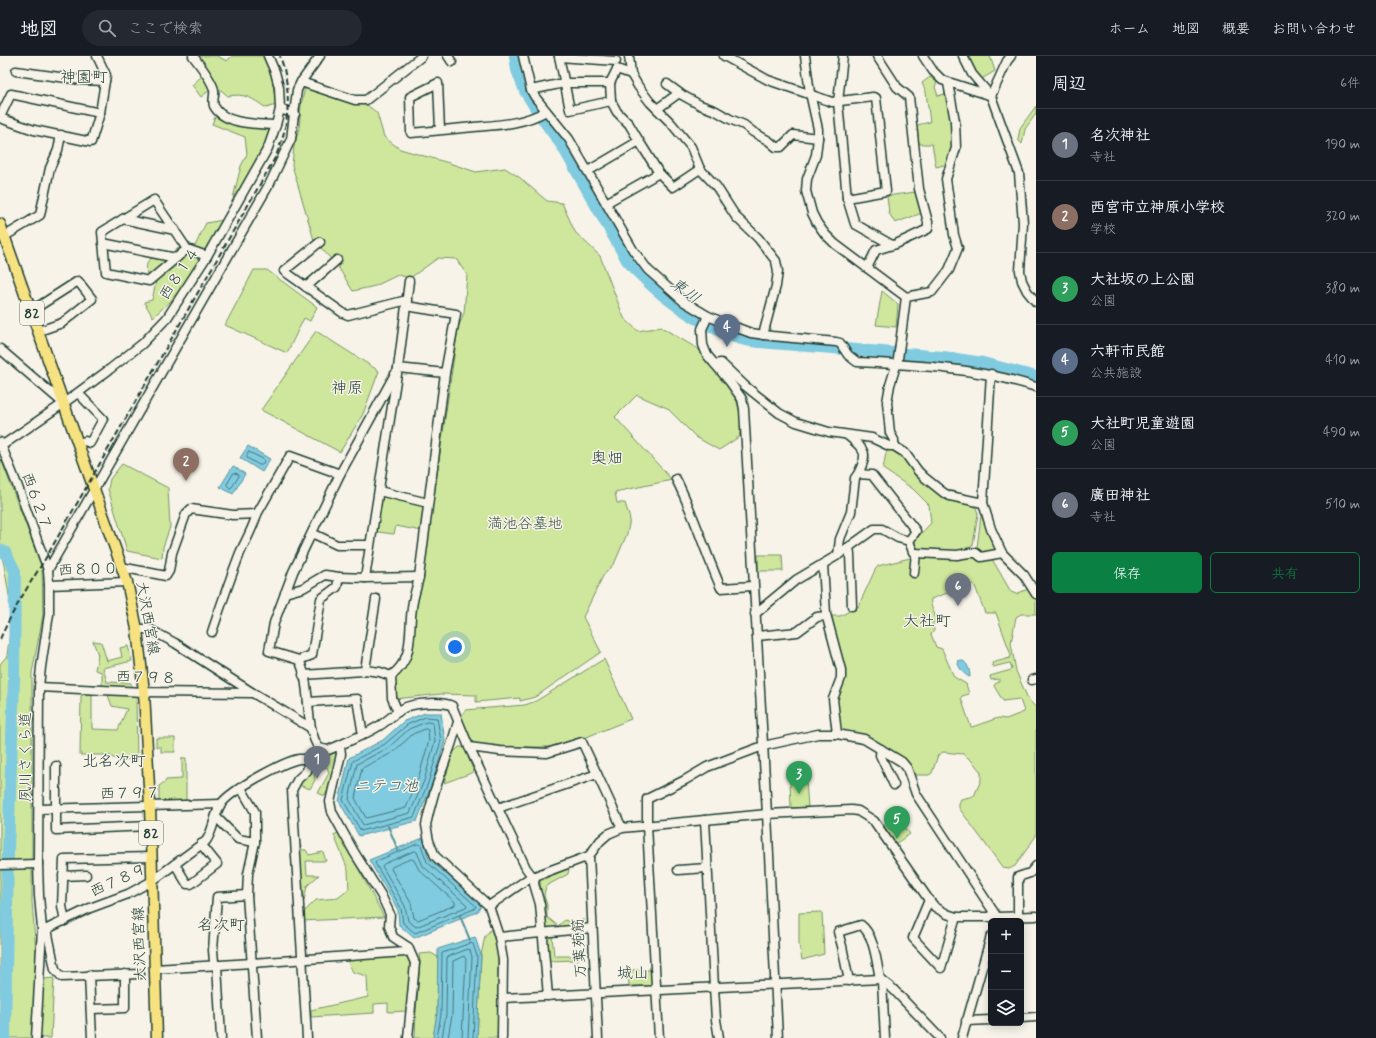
<!DOCTYPE html>
<html lang="ja">
<head>
<meta charset="utf-8">
<style>
  :root { --surface:#171b24; --page:#242831; --text:#f1f3f6; --muted:#9ea1a6; --line:#363941; --accent:#0b8043 }
  body { margin:0; font-family:Mynerve,"Klee One",sans-serif; background:var(--page); color:var(--text) }
  .controls { position:absolute; right:12px; bottom:12px; display:grid; overflow:hidden; border-radius:6px; box-shadow:0 2px 10px #0003 }
  .controls button { width:36px; height:36px; display:grid; place-items:center; padding:0; border:0; border-bottom:1px solid var(--line); background:var(--surface); color:var(--text); font:20px sans-serif }
  .you { position:absolute; left:455px; top:591px; width:14px; height:14px; margin:-10px; border:3px solid #fff; border-radius:50%; background:#1a73e8; box-shadow:0 0 0 6px #1a73e833 }
  .badge { display:grid; place-items:center; width:26px; height:26px; border-radius:50%; background:var(--accent); color:#fff; font-size:13px; font-weight:700 }
  .pin { position:absolute; translate:-50% -33px; filter:drop-shadow(0 1px 2px #0008) }
  .pin::after { content:''; position:absolute; top:21px; width:14px; height:12px; background:inherit; clip-path:polygon(0 0,100% 0,50% 100%) }
  .list { margin:0; padding:0; list-style:none }
  h2 { display:flex; justify-content:space-between; align-items:center; height:52px; margin:0; padding:0 16px; font-size:17px }
  h2 small { font-size:13px; font-weight:400; color:var(--muted) }
  .list li { display:grid; grid-template-columns:26px 1fr auto; gap:12px; align-items:center; box-sizing:border-box; height:72px; padding:0 16px; border-top:1px solid var(--line) }
  .list b { display:block; font-size:15px; white-space:nowrap }
  .list p { margin:0; font-size:13px; white-space:nowrap; color:var(--muted) }
  .list em { font-size:13px; font-style:normal; color:var(--muted) }
  .actions { display:flex; gap:8px; padding:12px 16px }
  .actions a { flex:1; padding:9px 0; border:1px solid var(--accent); border-radius:6px; text-align:center; font-size:14px; color:var(--accent) }
  .actions .main { background:var(--accent); color:#fff }
  .icon { flex:none; width:22px; height:22px; fill:none; stroke:currentColor; stroke-width:2; stroke-linecap:round; stroke-linejoin:round }
  .map { position:relative; flex:none; width:1036px; height:982px; overflow:hidden }
  header { display:flex; align-items:center; gap:24px; box-sizing:border-box; height:56px; padding:0 20px; background:var(--surface); border-bottom:1px solid var(--line) }
  header strong { font-size:19px }
  nav { display:flex; gap:22px; margin-inline-start:auto; font-size:14px }
  .search { width:280px; height:36px; background:var(--page); display:flex; align-items:center; gap:10px; box-sizing:border-box; padding:0 14px; border-radius:22px; color:var(--muted); font-size:15px }
  main { display:flex }
  aside { flex:1; background:var(--surface) }
  .map>svg:first-child { display:block }
</style>
</head>
<body>
<header>
<strong>地図</strong>
<div class="search"><svg class="icon" aria-label="search" viewBox="0 0 24 24"><circle cx="10" cy="10" r="6"/><path d="M15 15l6 6"/></svg>ここで検索</div>
<nav><a>ホーム</a><a>地図</a><a>概要</a><a>お問い合わせ</a></nav>
</header>
<main>
<div class="map">
<svg width="1036" height="982" viewBox="0 0 1036 982">
  <rect width="100%" height="100%" fill="#f7f3e8"/>
  <filter id="ink" filterUnits="userSpaceOnUse"><feTurbulence type="fractalNoise" baseFrequency=".025" numOctaves="2"/><feDisplacementMap in="SourceGraphic" scale="8" xChannelSelector="R" yChannelSelector="G"/><feConvolveMatrix kernelMatrix="1 2 1 2 8 2 1 2 1" color-interpolation-filters="sRGB"/></filter>
  <g filter="url(#ink)">
    <!-- green -->
    <g fill="#cfe79c" stroke="#779268" fill-rule="evenodd">
      <path d="M197,0H217L227,5L232,0H264L272,22L276,49L266,52C252,42 245,37 228,40L221,34H210L201,41L192,29L201,21L206,11Z"/>
      <path d="M968,0H990L995,15L980,24Z"/>
      <path d="M930,21L937,26L935,31L938,40L947,37L952,62L954,87L948,108L936,111L932,88H919L917,69L930,66L926,36L922,27Z"/>
      <path d="M305,31L358,48H366L377,57L384,81L400,93L449,107L476,116L505,112L519,121L547,145L562,147L575,176L600,200L624,262L638,275L661,271L698,293L727,326L737,346L742,365L739,381L719,394L696,381L667,352L637,339L615,361L672,424L615,436L617,447H625L630,463L627,478L615,506L603,520L583,561L601,596L535,641L520,645V642L476,646V639L441,638L395,643L394,622L405,611L411,585L414,552L422,523L458,272L464,257L467,219L456,203L438,202L410,222L398,219L375,230L353,235L338,211L314,184L292,109L294,90L299,73L301,50Z"/>
      <path d="M1036,50V59H1035L1025,73L1022,88L1018,84L1020,72Z"/>
      <path d="M215,61L237,70L269,74L268,83L271,93L258,118L248,123L238,143L233,142L241,110L247,98L245,81L212,68Z"/>
      <path d="M915,136L922,157L895,167L889,157L887,140Z"/>
      <path d="M223,164L192,217L171,245L153,261L144,246L152,244L156,226L147,221C144,197 153,204 169,199C172,198 174,195 177,193C181,190 190,190 195,190L206,167Z"/>
      <path d="M254,214H267L317,251L310,265L304,262L287,297L225,269Z"/>
      <path d="M882,235L898,248L896,271L876,269Z"/>
      <path d="M316,275L379,315L363,358L340,396L261,354Z"/>
      <path d="M890,391H893L949,441L975,448L978,458L973,489C960,501 936,495 919,494L914,485L931,467L929,449L913,433L883,413L886,397Z"/>
      <path d="M1,403L42,512L43,559L32,617V845L36,897L34,924L54,922L51,982H0V608L7,600L12,558L4,509L0,495V404Z"/>
      <path d="M122,408L168,432L170,471L163,491L162,502L127,495L108,433L110,423Z"/>
      <path d="M381,440L424,450L422,475L396,470L394,478L378,476L376,472Z"/>
      <path d="M981,459L997,495L984,498L977,492Z"/>
      <path d="M969,498L992,503L1011,536L1016,538L1028,533L1036,544V558H1021L1016,561L1011,587L1016,615L1028,643L1036,652V780L1015,810L1009,813L1003,812L959,752V748L961,743L974,740L981,724V716L972,705L963,698L943,696L938,699L932,717L929,719H916L913,717L906,704L868,680L842,675L840,673L835,649L844,621L830,562L831,560H840L858,551L875,514L878,510L918,500ZM972,528L975,530L985,557H996L1011,599L1010,602L992,607L993,611L1009,607H1010L1012,613L1011,614L990,620L991,624L999,623V626L995,628L994,630L1003,645L1019,643L1020,644L1024,655V656L1006,663L998,662L972,671H971L961,642L962,640L969,638L966,628L954,621L942,593L936,591L931,578L934,575L933,566L935,565C937,557 929,551 931,543Z"/>
      <path d="M758,499H782L783,515H758Z"/>
      <path d="M93,585L101,586L107,605L122,601L120,592L128,590L132,605L103,612L107,626L131,627V632L102,631V616L95,614L98,599Z"/>
      <path d="M604,603L631,663L584,682L549,691H490L474,689L461,661L465,654L525,649L536,645Z"/>
      <path d="M84,638H92V673L118,674L127,653L112,650L108,639L136,640L137,704L113,702L109,699H80L81,640Z"/>
      <path d="M156,682H175V696H161V691H156Z"/>
      <path d="M459,691H464L474,716L444,727L453,697Z"/>
      <path d="M335,695C338,707 330,729 325,740L318,737L329,717L327,711L314,713L315,724L310,733L299,729L310,717L311,706Z"/>
      <path d="M182,702H186V745L159,746V730L166,725V724L182,723Z"/>
      <path d="M806,725L808,751L791,752L790,726Z"/>
      <path d="M883,769H903L910,778L895,788Z"/>
      <path d="M339,776L384,861L302,865L303,857L316,844L338,842L349,833L348,814L334,779Z"/>
      <path d="M300,788L302,794H306L309,799L323,796L326,805H306L307,819H319L307,830L304,844H300L299,791Z"/>
      <path d="M569,812L568,818L546,830L544,839L547,849V861L558,870L565,864L575,869L584,863V871L547,873L545,870L540,825Z"/>
      <path d="M822,856L824,898L802,904L799,889V857Z"/>
      <path d="M491,873L498,895V982H477L481,899L485,880Z"/>
      <path d="M547,879H552L554,900H578V904L548,905Z"/>
      <path d="M431,897L438,901L437,957L433,982H415L416,956L420,906L419,898Z"/>
      <path d="M403,900L407,901L410,905L407,955L388,956V947L374,948V957L311,961V954L368,941L367,920L353,916L346,903Z"/>
      <path d="M628,914H652V930H629Z"/>
    </g>
    <!-- water -->
    <g fill="#80cbe0" stroke="#59929b">
      <path d="M248,390L270,403L262,416L240,402Z"/>
      <path d="M233,410L245,418L233,438L220,431Z"/>
      <path d="M959,604C967,604 970,614 970,621C965,620 960,613 958,608Z"/>
      <path d="M425,657H441L445,685L432,728L417,765L359,780L339,745L349,702L383,684L404,665Z"/>
      <path d="M423,782L429,803L482,849L477,856L414,882L399,869L398,854L369,804Z"/>
      <path d="M475,881L481,899L477,982H433L437,957L438,893Z"/>
    </g>
    <g fill="none" stroke-linecap="round" stroke-linejoin="round">
      <!-- shore -->
      <g stroke="#467679" stroke-width="1">
        <path d="M249,396L263,403L264,405L262,409H259L247,402V400Z"/>
        <path d="M234,417L238,418L239,420L232,431L230,432L227,429Z"/>
        <path d="M426,661L437,662L441,685L428,727L414,761L361,775L343,744L353,705L385,688L407,669Z"/>
        <path d="M427,666L433,667L435,685L424,725L410,757L363,769L349,743L357,708L388,692L409,673Z"/>
        <path d="M426,673L428,674L429,685L418,723L406,752L366,762L355,742L362,712L392,697L413,678Z"/>
        <path d="M418,788L421,789L427,806L476,850L474,853L415,877L403,867L401,852L375,807L377,805Z"/>
        <path d="M415,795L417,796L423,810L467,849L466,851L416,871L408,865L405,850L382,810L384,808Z"/>
        <path d="M411,803L414,804L419,814L455,846V849L418,864L414,862L411,847L391,813L392,811Z"/>
        <path d="M437,982L441,958L442,897L471,887L473,888L477,900L473,982"/>
        <path d="M442,982L446,958L447,901L468,893L470,894L472,901L468,982"/>
        <path d="M448,982L452,959L453,905L464,900L466,903L462,982"/>
      </g>
      <!-- stream -->
      <g stroke="#59929b" stroke-width="2">
        <path d="M388,770L398,794"/>
        <path d="M460,860L470,884"/>
      </g>
      <!-- river -->
      <g stroke="#80cbe0" stroke-width="12">
        <path d="M515,0L517,14L525,35L542,62L563,91L627,204C655,237 694,266 735,281C742,284 751,285 759,286L943,301L983,307L1036,321"/>
        <path d="M0,494L5,496L15,515L14,624L8,796L5,982"/>
      </g>
      <!-- minor casing -->
      <g stroke="#1f3d34" stroke-width="11">
        <g id="minor">
          <path d="M193,0C199,8 212,24 214,34C215,39 212,45 214,50C224,69 258,68 276,69"/>
          <path d="M448,0L452,6"/>
          <path d="M523,0L531,34L535,41L569,83L633,194L648,214L683,245L708,260L727,268L751,277L772,280L836,286L840,287L848,299L857,306C917,309 978,312 1036,331"/>
          <path d="M559,0L570,54L611,45"/>
          <path d="M629,0L631,18L638,30L650,46L671,67L691,91L700,113L716,130L736,161L758,182L776,205L778,215L776,230L763,279"/>
          <path d="M724,0L768,24L832,46L873,41L876,42L886,135L847,142"/>
          <path d="M805,0L810,37L818,73V82L816,99L807,123L806,135L812,157L817,167L825,178L835,188L906,241L898,303L890,329L887,346L890,377L894,384V390"/>
          <path d="M843,0L838,46L847,142L855,168L892,189"/>
          <path d="M923,0L933,15L942,24L989,39"/>
          <path d="M963,0L972,18L991,40L1019,117L1023,167L1020,215L1022,225L1027,235L1036,246"/>
          <path d="M559,1L616,5"/>
          <path d="M16,15L81,24L105,25L106,19L97,0"/>
          <path d="M301,26L355,44H366L422,0"/>
          <path d="M667,28L682,39L700,49L716,55L730,63L744,69L753,76L769,85L776,91H781L793,79L818,82"/>
          <path d="M531,34L564,27H610L617,13L631,18"/>
          <path d="M991,40L1007,5L1011,0"/>
          <path d="M280,53L295,58"/>
          <path d="M657,53L679,37"/>
          <path d="M100,57L105,25"/>
          <path d="M0,61L11,38L100,57L91,86L34,74L0,62"/>
          <path d="M440,74L438,27L410,41L411,77C432,75 453,73 474,71C498,69 524,68 546,55"/>
          <path d="M588,115L639,85L629,68L617,56L611,45L610,27"/>
          <path d="M659,117L673,131L700,113"/>
          <path d="M606,147L659,117L639,85"/>
          <path d="M123,163L175,174"/>
          <path d="M5,180L40,159L50,112L58,94L61,79"/>
          <path d="M320,186L284,215L343,257L348,259L407,244"/>
          <path d="M103,187L176,202"/>
          <path d="M187,193L149,225L106,216L102,176L154,144L187,193L207,200"/>
          <path d="M867,212L876,194L896,188L928,173V166L919,133L909,41L897,31L877,0"/>
          <path d="M306,231L337,204"/>
          <path d="M906,241L932,236L949,214L958,192L954,179L946,123L956,92L955,65L948,27"/>
          <path d="M406,249L409,225"/>
          <path d="M31,252L39,250L78,225L92,243L62,267L39,275"/>
          <path d="M708,260L702,273L703,289L707,299L730,326L742,343L744,353L767,758L778,982"/>
          <path d="M0,293L63,347"/>
          <path d="M715,308L721,307L744,329L779,357L796,366L829,376L872,382L889,390H894L905,397L918,415L924,421L944,437L950,440L983,447"/>
          <path d="M398,312L445,317"/>
          <path d="M991,318L983,447L991,473L1002,497L1024,519L1036,538"/>
          <path d="M847,379C865,394 869,396 858,418L872,419L916,475L909,485"/>
          <path d="M0,386L18,431L48,514"/>
          <path d="M78,387L85,385L90,387L103,363L78,337"/>
          <path d="M0,391L64,347L110,313L142,288L167,262L207,200L268,92L276,69L280,53L279,31L275,16L268,0"/>
          <path d="M676,423C694,458 705,496 721,532L753,530"/>
          <path d="M379,435L428,447"/>
          <path d="M312,477L337,489H369"/>
          <path d="M849,491L850,498L852,550"/>
          <path d="M838,499L840,483L851,456L855,422L858,418"/>
          <path d="M823,508L826,558L841,614V622L833,643L837,678"/>
          <path d="M121,511L166,520L169,515L172,497L186,458L191,453L233,459L257,458"/>
          <path d="M914,517L916,497"/>
          <path d="M365,522L398,312L406,250L456,258L445,317L419,521C417,531 413,541 412,552C408,578 415,602 391,620"/>
          <path d="M49,529L127,526"/>
          <path d="M285,537L303,532L325,519L339,521L365,522L419,521"/>
          <path d="M755,558L796,524L838,499L874,473H882L898,482L909,485L913,496L916,497L957,499L969,497H976L981,501L1002,497"/>
          <path d="M137,573H149L175,587L253,637L311,672"/>
          <path d="M212,576C221,549 230,523 240,497C246,484 253,472 257,458L290,400L340,418"/>
          <path d="M757,580L797,576L817,561L826,560"/>
          <path d="M299,604L312,599L321,543L337,531L339,521"/>
          <path d="M365,614L376,543"/>
          <path d="M303,619L363,615L365,614L380,616L391,620"/>
          <path d="M391,620L392,642L398,656"/>
          <path d="M1032,624L1036,623"/>
          <path d="M39,631L144,636L253,637"/>
          <path d="M308,646L357,643L363,679"/>
          <path d="M458,666L451,689L435,734L429,756L426,769L429,785L435,800L489,850"/>
          <path d="M340,690L341,698L330,746L332,756L354,796L381,839L390,858L389,870L393,881L408,891L415,907L408,982"/>
          <path d="M469,691L500,695L547,697L582,686L597,718"/>
          <path d="M881,693L880,699L894,729"/>
          <path d="M327,694L319,692C304,672 312,629 299,604L269,595L274,567L293,516L340,418L395,318"/>
          <path d="M56,710V774L150,770"/>
          <path d="M241,732L255,756V786L248,818L247,839L257,982"/>
          <path d="M498,752L597,718L622,772"/>
          <path d="M39,753L221,748"/>
          <path d="M216,761L238,783L255,786"/>
          <path d="M705,764L714,931L716,964L719,982"/>
          <path d="M589,800L598,982"/>
          <path d="M175,808L187,828H191L217,808L201,788"/>
          <path d="M0,809L38,808"/>
          <path d="M678,814L707,812"/>
          <path d="M63,820L86,819"/>
          <path d="M535,820L534,828L540,848L548,940"/>
          <path d="M929,844L913,882L941,912L956,861"/>
          <path d="M1018,861V821L1030,817L1036,810"/>
          <path d="M65,865L62,850L64,803L151,801"/>
          <path d="M42,873H47L90,852L128,838L152,825L206,785C214,774 214,758 221,748C231,734 283,706 299,703C302,703 306,703 309,703C332,691 356,684 379,670C388,665 396,655 406,651C416,647 444,645 452,650L469,691L526,812L532,820H535L589,800L600,785L608,778L622,772L767,758L851,754L858,755L874,765L929,844L935,851L947,858L956,861H997L1036,860"/>
          <path d="M47,873L55,913L62,921L140,918"/>
          <path d="M499,881L592,872"/>
          <path d="M155,913L252,907L405,896L408,891"/>
          <path d="M89,919L92,982"/>
          <path d="M849,925L842,890L838,876L861,869C874,878 877,908 880,923"/>
          <path d="M882,925L885,982"/>
          <path d="M503,942L880,923L893,933L940,982"/>
          <path d="M91,953L125,952V918"/>
          <path d="M1021,962L1036,961"/>
          <path d="M966,965L991,964"/>
          <path d="M36,982L42,873L39,840L38,808L39,631L41,611L49,558V529L48,514L270,127L291,83L297,34L301,26L320,0"/>
          <path d="M221,982L217,909L214,906L213,894L217,841L247,839"/>
          <path d="M307,982L292,734L298,723L307,715L309,703"/>
          <path d="M502,982L503,904L499,881L489,850L532,820"/>
          <path d="M659,982L647,770V743L685,724L707,711L763,690L818,678H837L864,683L902,706L907,712L916,738L997,861"/>
          <path d="M962,982L991,880"/>
        </g>
      </g>
      <!-- major casing -->
      <g stroke="#1f3d34" stroke-width="13">
        <path id="major" d="M0,168L127,526L137,573L144,636L150,750L157,982"/>
      </g>
      <!-- minor -->
      <use href="#minor" stroke="#f7f3e8" stroke-width="8"/>
      <!-- major -->
      <use href="#major" stroke="#f7e281" stroke-width="10"/>
      <!-- rail -->
      <path stroke="#1f3d34" stroke-width="2" stroke-dasharray="6 3" stroke-linecap="butt" d="M0,583C12,556 28,530 44,505L275,102C290,69 292,34 280,0"/>
    </g>
  </g>
  <g text-anchor="middle" stroke-width="3" stroke-linejoin="round" paint-order="stroke">
    <!-- shield labels -->
    <g fill="#f7f3e8" stroke="#60746a" stroke-width="1">
      <rect x="20" y="245" width="24" height="24" rx="3"/>
      <rect x="139" y="765" width="24" height="24" rx="3"/>
    </g>
    <g font-size="14" font-weight="bold" fill="#1f3d34">
      <text x="32" y="262">82</text>
      <text x="151" y="782">82</text>
    </g>
    <!-- street labels -->
    <g font-size="15" fill="#1f3d34" stroke="#f7f3e8">
      <text transform="translate(179 217) rotate(-57)" y="5">西８１４</text>
      <text transform="translate(37 445) rotate(70)" y="5">西６２７</text>
      <text transform="translate(88 513) rotate(-2)" y="5">西８００</text>
      <text transform="translate(148 562) rotate(80)" y="5">大沢西宮線</text>
      <text transform="translate(146 621) rotate(2)" y="5">西７９８</text>
      <text transform="translate(25 701) rotate(-90)" y="5">夙川さくら道</text>
      <text transform="translate(130 737) rotate(-1)" y="5">西７９７</text>
      <text transform="translate(118 824) rotate(-24)" y="5">西７８９</text>
      <text transform="translate(139 888) rotate(-92)" y="5">大沢西宮線</text>
      <text transform="translate(579 892) rotate(-93)" y="5">万葉苑筋</text>
    </g>
    <!-- park labels -->
    <g font-size="15" fill="#395644" stroke="#f7f3e8">
      <text x="525" y="472">満池谷墓地</text>
    </g>
    <!-- neighbourhood labels -->
    <g font-size="16" fill="#1f3d34" stroke="#f7f3e8">
      <text x="84" y="26">神園町</text>
      <text x="347" y="337">神原</text>
      <text x="607" y="407">奥畑</text>
      <text x="927" y="570">大社町</text>
      <text x="114" y="710">北名次町</text>
      <text x="221" y="874">名次町</text>
      <text x="633" y="922">城山</text>
    </g>
    <!-- water labels -->
    <g font-size="16" font-style="italic" fill="#325956" stroke="#f7f3e8">
      <text transform="translate(686 234) rotate(37)" y="6">東川</text>
      <text x="386" y="735">ニテコ池</text>
    </g>
  </g>
</svg>
<div class="controls">
<button>+</button>
<button>−</button>
<button><svg class="icon" aria-label="layers" viewBox="0 0 24 24"><path d="M12 4l9 5-9 5-9-5zM3 14l9 5 9-5"/></svg></button>
</div>
<div class="you"></div>
<div class="pin badge" style="left:317px;top:723px;background:#6b7280">1</div>
<div class="pin badge" style="left:186px;top:425px;background:#8d6e63">2</div>
<div class="pin badge" style="left:799px;top:738px;background:#2e9e5b">3</div>
<div class="pin badge" style="left:727px;top:291px;background:#5c6f8a">4</div>
<div class="pin badge" style="left:897px;top:783px;background:#2e9e5b">5</div>
<div class="pin badge" style="left:958px;top:550px;background:#6b7280">6</div>
</div>
<aside>
<h2>周辺<small>6件</small></h2>
<ul class="list">
<li><span class="badge" style="background:#6b7280">1</span><div><b>名次神社</b><p>寺社</p></div><em>190 m</em></li>
<li><span class="badge" style="background:#8d6e63">2</span><div><b>西宮市立神原小学校</b><p>学校</p></div><em>320 m</em></li>
<li><span class="badge" style="background:#2e9e5b">3</span><div><b>大社坂の上公園</b><p>公園</p></div><em>380 m</em></li>
<li><span class="badge" style="background:#5c6f8a">4</span><div><b>六軒市民館</b><p>公共施設</p></div><em>410 m</em></li>
<li><span class="badge" style="background:#2e9e5b">5</span><div><b>大社町児童遊園</b><p>公園</p></div><em>490 m</em></li>
<li><span class="badge" style="background:#6b7280">6</span><div><b>廣田神社</b><p>寺社</p></div><em>510 m</em></li>
</ul>
<div class="actions"><a class="main">保存</a><a>共有</a></div>
</aside>
</main>
</body>
</html>
